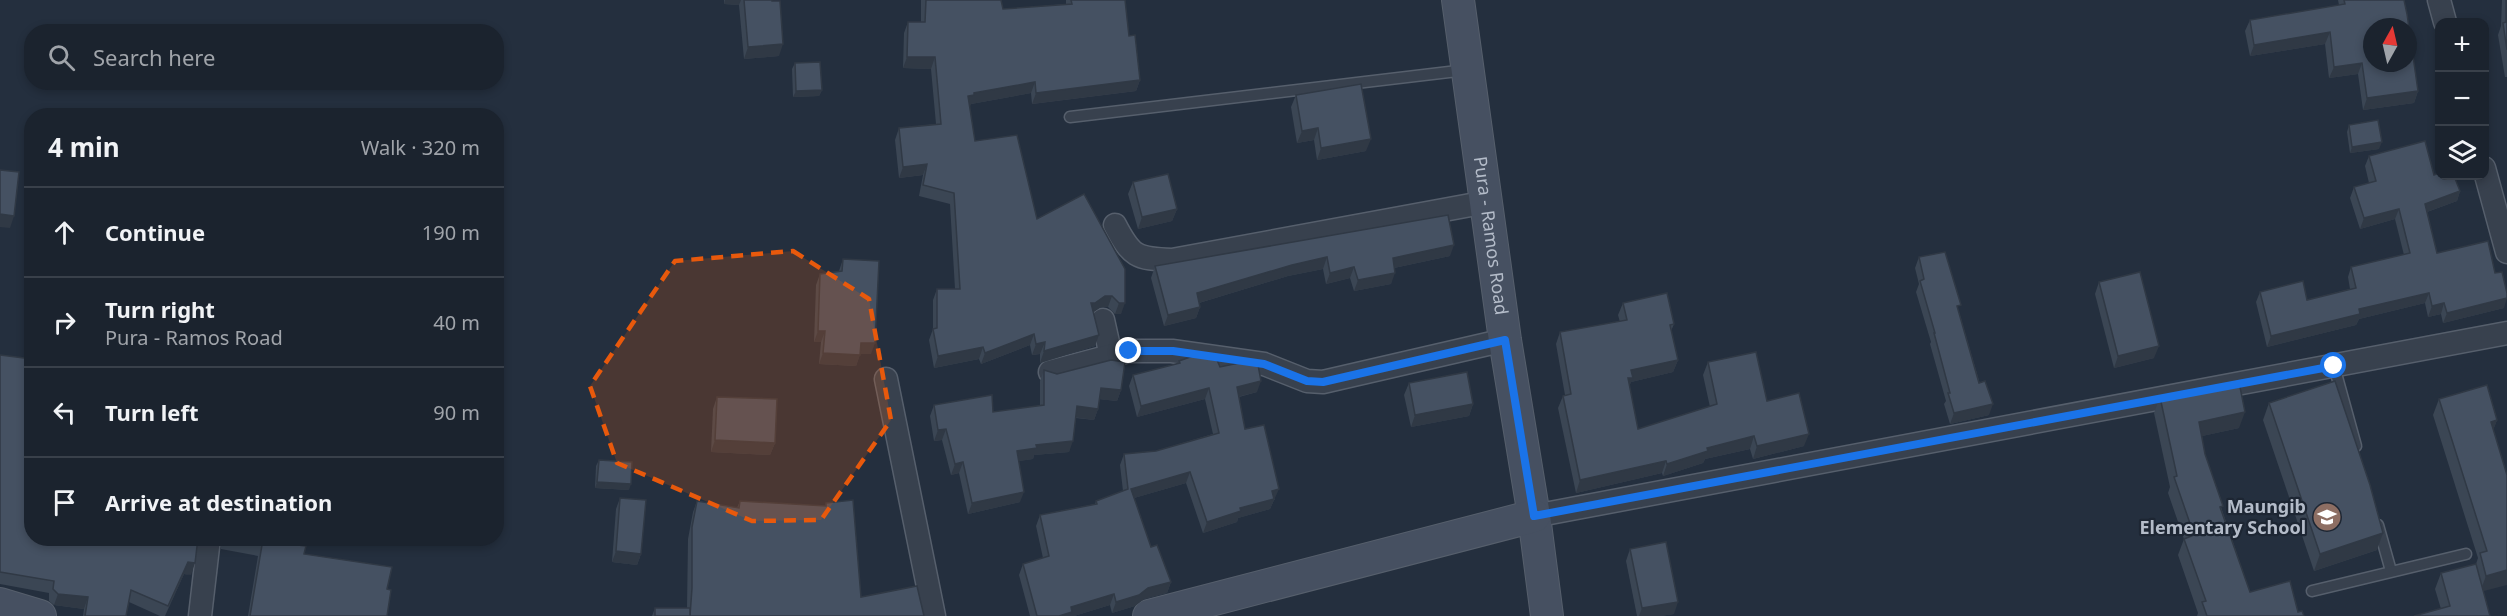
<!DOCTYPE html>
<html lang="en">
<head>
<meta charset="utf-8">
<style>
  :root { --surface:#1b232e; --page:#282f3a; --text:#f1f3f6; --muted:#a0a4aa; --line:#39404a }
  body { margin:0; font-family:"Noto Sans",sans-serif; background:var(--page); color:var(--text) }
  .controls { position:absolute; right:18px; top:18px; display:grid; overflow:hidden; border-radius:12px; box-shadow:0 3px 9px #0003 }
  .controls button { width:54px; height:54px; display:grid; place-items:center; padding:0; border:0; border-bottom:2px solid var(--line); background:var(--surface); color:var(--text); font:30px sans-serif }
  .compass { position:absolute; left:2363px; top:18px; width:54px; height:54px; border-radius:50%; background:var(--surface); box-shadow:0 3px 9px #0003; rotate:8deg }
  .stop { position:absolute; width:18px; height:18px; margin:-14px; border:4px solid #1a73e8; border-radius:50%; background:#fff }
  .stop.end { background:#1a73e8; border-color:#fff; box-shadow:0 2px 6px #0008 }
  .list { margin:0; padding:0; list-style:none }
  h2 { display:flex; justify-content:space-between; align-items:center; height:78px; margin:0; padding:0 24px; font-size:26px }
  h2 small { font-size:20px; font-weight:400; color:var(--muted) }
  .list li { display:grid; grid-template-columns:39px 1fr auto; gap:18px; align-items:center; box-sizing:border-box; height:90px; padding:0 24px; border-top:2px solid var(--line) }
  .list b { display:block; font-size:22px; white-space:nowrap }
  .list p { margin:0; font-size:20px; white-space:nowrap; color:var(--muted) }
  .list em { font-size:20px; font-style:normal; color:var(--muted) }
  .icon { flex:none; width:33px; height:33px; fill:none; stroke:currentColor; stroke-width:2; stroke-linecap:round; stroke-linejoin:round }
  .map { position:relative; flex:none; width:2507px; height:616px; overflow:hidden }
  .search { position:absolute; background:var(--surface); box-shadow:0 3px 9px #0003; left:24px; top:24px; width:480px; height:66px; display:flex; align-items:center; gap:15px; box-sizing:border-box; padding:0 21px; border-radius:24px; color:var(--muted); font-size:22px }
  .panel { position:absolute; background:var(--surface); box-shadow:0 3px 9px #0003; left:24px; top:108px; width:480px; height:438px; border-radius:24px }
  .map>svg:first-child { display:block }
</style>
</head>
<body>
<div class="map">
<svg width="2507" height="616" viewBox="0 0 2507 616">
  <rect width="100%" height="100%" fill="#242f3e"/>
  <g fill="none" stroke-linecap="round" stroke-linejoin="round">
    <!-- lane casing -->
    <g stroke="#565f6c" stroke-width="13">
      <g id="lane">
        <path d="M1070,117L1466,70"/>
        <path d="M2334,366L2356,446"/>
        <path d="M2378,525L2391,571"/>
        <path d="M2312,591L2466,554"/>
      </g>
    </g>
    <!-- street casing -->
    <g stroke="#565f6c" stroke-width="25">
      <g id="street">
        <path d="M2439,0L2445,22"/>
        <path d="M2484,168L2507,252"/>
        <path d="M1115,225C1131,256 1136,259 1172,260L1487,202"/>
        <path d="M1103,320L1111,356"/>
        <path d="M1050,372L1129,351H1172L1264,364L1307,381L1323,382L1505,340"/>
        <path d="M886,379L934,616"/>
        <path d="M1534,516L2507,333"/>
        <path d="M200,616L209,538"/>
      </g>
    </g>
    <!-- secondary casing -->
    <g stroke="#565f6c" stroke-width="34">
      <g id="secondary">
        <path id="s1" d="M1458,0L1505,340L1534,516L1547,616"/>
        <path d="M0,604L40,616"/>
        <path d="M1149,616L1534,516"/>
      </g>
    </g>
    <!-- lane -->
    <use href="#lane" stroke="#38414e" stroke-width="10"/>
    <!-- street -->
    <use href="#street" stroke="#38414e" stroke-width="22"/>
    <!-- secondary -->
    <use href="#secondary" stroke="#465061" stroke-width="32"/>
  </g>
  <!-- wall -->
  <g fill="#3b4654">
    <path d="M724,0H772L779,56L744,59L739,5L724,4Z"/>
    <path d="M921,0H1001L1003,9L1066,4V0H1125L1129,36L1140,80L1136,91L1032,104L1031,93L971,104L969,107L975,141L1037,219L1125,269L1121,314H1115L1108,307H1101L1093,312L1095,346L1040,363V354L1032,355L1030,345L981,364L979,359L934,368L929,340L933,329V300L937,289H955L950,204L919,196L923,175L899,178L895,140L899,128L936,124L931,69L903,68L904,33L908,22H921Z"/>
    <path d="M2338,0H2404L2418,91L2414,103L2363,110L2358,74L2329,78L2325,44L2250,56L2245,31L2250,20L2339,5Z"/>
    <path d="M2502,0H2507V77H2505L2498,35L2501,26Z"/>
    <path d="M795,63L822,90L819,96L793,97L792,69Z"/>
    <path d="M1296,95L1366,151L1317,160L1314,140L1297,143L1291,107Z"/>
    <path d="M2349,125L2379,149L2350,153L2347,132Z"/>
    <path d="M2369,156L2434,175L2460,191L2457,201L2427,212L2437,253L2495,273L2504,308L2443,323L2441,314L2428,317L2425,303L2359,319L2356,325L2267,347L2256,302L2260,292L2307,300L2350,289L2348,277L2351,267L2404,255L2395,219L2360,229L2350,198L2354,187L2369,183L2365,166Z"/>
    <path d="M1133,182L1177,209L1172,221L1138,229L1128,194Z"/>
    <path d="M1448,215L1450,256L1394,268L1391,284L1354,291L1350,278L1326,284L1323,269L1288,276L1199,303L1200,307L1196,318L1164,326L1151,278L1155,266Z"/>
    <path d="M1919,257L1959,312L1989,415L1950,424L1944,404L1946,401L1930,344L1931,342L1916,292L1919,284L1915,268Z"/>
    <path d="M843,259L871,354H860L856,366L819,364L821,342H814L816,285L820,274L839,271Z"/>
    <path d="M2099,282L2154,358L2114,368L2095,294Z"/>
    <path d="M1623,303L1674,324L1671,331L1678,360L1673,372L1631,382L1629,386L1638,429L1710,407L1703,375L1708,362L1767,401L1804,446L1753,459L1750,449L1705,459L1703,463L1663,476L1662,473L1576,493L1558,408L1563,396L1565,395L1556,344L1560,332L1620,322L1618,315Z"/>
    <path d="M0,355L32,538L191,575L184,574L165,616H160L129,602L126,616H83L84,609L54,605L49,601V593L0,584Z"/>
    <path d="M1179,361L1220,367L1257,392L1239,397L1245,429L1275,500H1274L1270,509L1238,518L1237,522L1203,533L1186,483L1134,498L1151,547L1171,582L1167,593L1144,599L1135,606L1112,613L1110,605L1074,616H1030L1019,575L1023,564L1043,558L1036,526L1040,515L1095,504L1096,501L1123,491L1120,465L1124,454L1156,451L1213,434L1205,399L1137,417L1129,386L1133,375L1179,363Z"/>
    <path d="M1044,370L1121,390L1117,401L1099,399L1098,409L1094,420L1076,418L1069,452L1034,455L1033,459L1018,461L1020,502L968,514L959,473L951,475L942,440L934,441L930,416L934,405L993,412L1040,406V381Z"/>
    <path d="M1409,383L1473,404L1469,416L1411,427L1404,395Z"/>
    <path d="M717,397L775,443L770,455L711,452L713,409Z"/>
    <path d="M2160,397L2239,428L2202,436L2205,454L2222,510L2250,592L2298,612L2304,616H2197L2198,613L2178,555L2184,539L2168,493L2170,487L2154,413Z"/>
    <path d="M2439,399L2497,420L2493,430L2507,475L2483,591L2490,616L2441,609L2435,589L2441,573L2476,564L2478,558L2433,415Z"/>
    <path d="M2269,403L2377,550L2314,571L2263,420Z"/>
    <path d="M599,460L629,490L595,488L596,466Z"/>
    <path d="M620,498L641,554L637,565L612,562L616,509Z"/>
    <path d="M697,501L737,508L740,501L825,506L826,503L861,597L924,616H652L655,608H687L688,539L693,512Z"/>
    <path d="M221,538H298V545L304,554L387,589V616H248L258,556L221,549Z"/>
    <path d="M1630,549L1674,614L1660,616H1637L1626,561Z"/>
  </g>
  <!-- shaded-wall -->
  <g fill="#303945">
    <path d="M725,0H741L739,5L724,4Z"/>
    <path d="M2330,32L2325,44L2250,56L2254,45Z"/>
    <path d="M783,44L779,56L744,59L748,47Z"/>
    <path d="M907,57H935L931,69L903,68Z"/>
    <path d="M2362,63L2358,74L2329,78L2334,67Z"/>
    <path d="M1140,80L1136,91L1032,104L1036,93Z"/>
    <path d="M1035,82L1031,93L971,104L970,107H963L968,96L974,93Z"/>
    <path d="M822,90L819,96L793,97L796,91Z"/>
    <path d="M2418,91L2414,103L2363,110L2367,98Z"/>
    <path d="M1318,128L1314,140L1297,143L1302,131Z"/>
    <path d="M1371,139L1366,151L1317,160L1321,148Z"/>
    <path d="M2382,142L2379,149L2350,153L2352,147Z"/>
    <path d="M927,164L923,175L899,178L903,167Z"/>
    <path d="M2460,191L2457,201L2421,214L2425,204Z"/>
    <path d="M1177,209L1172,221L1138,229L1142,217Z"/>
    <path d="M2399,209L2395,219L2360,229L2364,218Z"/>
    <path d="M0,214L14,216L10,228L0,227Z"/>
    <path d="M1454,245L1450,256L1389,269L1393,258Z"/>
    <path d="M1327,257L1323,269L1288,276L1192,305L1197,293L1292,265Z"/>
    <path d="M1354,267L1350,278L1326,284L1330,273Z"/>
    <path d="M1395,273L1391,284L1354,291L1358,280Z"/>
    <path d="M2429,293L2425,303L2359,319L2356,325L2267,347L2271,336L2359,309Z"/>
    <path d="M1105,296H1112L1108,307H1101L1091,314V303Z"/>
    <path d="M2507,298L2504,308L2443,323L2447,313Z"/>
    <path d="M1119,303H1125L1121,314H1115Z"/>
    <path d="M2444,303L2441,314L2428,317L2432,306Z"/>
    <path d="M1200,307L1196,318L1164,326L1168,315Z"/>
    <path d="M818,331H825L821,342H814Z"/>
    <path d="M1034,334L1030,345L981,364L985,353Z"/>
    <path d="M1099,335L1095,346L1040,363L1044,351Z"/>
    <path d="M1045,342L1040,354L1032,355L1036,344Z"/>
    <path d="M861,343H875L871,354H857Z"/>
    <path d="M2159,346L2154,358L2114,368L2118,356Z"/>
    <path d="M983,347L979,359L934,368L938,356Z"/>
    <path d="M823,353L860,355L856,366L819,364Z"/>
    <path d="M1678,360L1673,372L1631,382L1628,390L1623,391L1631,370Z"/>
    <path d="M1261,381L1257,392L1233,398L1237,387Z"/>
    <path d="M1101,388L1121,390L1117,401L1097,399Z"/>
    <path d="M1209,388L1205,399L1137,417L1141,406Z"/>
    <path d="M1473,404L1469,416L1411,427L1415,415Z"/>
    <path d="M1993,404L1989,415L1950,424L1954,413Z"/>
    <path d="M1077,406L1098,409L1094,420L1073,417Z"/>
    <path d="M2245,412L2239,428L2193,438L2199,422Z"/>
    <path d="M2497,420L2491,436V422Z"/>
    <path d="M946,429L942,440L934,441L938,430Z"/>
    <path d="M1809,434L1804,446L1753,459L1757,446Z"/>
    <path d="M1754,436L1750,449L1705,459L1703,463L1663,476L1667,464L1707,448Z"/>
    <path d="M715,440L775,443L770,455L711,452Z"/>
    <path d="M1073,441L1069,452L1034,455L1033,459L1013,462L1017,451L1036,445Z"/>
    <path d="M1666,461L1662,473L1576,493L1580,480Z"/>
    <path d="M963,462L959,473L951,475L955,464Z"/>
    <path d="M1190,472L1186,483L1127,500L1131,489Z"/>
    <path d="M597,482L631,484L629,490L595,488Z"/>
    <path d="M1279,489L1270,509L1238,518L1237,522L1203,533L1207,522L1240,508L1272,491Z"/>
    <path d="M1024,492L1020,502L968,514L972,503Z"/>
    <path d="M2383,533L2377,550L2314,571L2320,554Z"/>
    <path d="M616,551L641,554L637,565L612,562Z"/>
    <path d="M188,562L195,563L191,575L184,574L165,616Z"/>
    <path d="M2507,570V585L2480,592L2486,576Z"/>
    <path d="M1171,582L1167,593L1144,599L1135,606L1112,613L1116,602L1148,588Z"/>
    <path d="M58,594L88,597L84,609L54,605Z"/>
    <path d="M1114,594L1110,605L1074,616H1059L1071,607Z"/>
    <path d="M1678,602L1674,614L1660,616H1639L1642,608Z"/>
  </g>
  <!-- building -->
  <g fill="#455162" stroke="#303945" stroke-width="1.5" fill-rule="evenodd">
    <path d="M744,0H772V1H780L783,44L748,47Z"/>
    <path d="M926,0H1001L1003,9L1072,4L1071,0H1125L1129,36L1135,35L1140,80L1036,93L1035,82L974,93V95L968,96L975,141L1017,135L1037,219L1084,194L1125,269V303H1119L1112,296H1105L1095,303H1091L1099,335L1044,351L1045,342L1036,344L1034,334L985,353L983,347L938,356L933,329L937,328V289H960L954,193L923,185L927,164L903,167L899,128L941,124L935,57H907L908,22H925Z"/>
    <path d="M2344,0H2404L2407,14L2418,91L2367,98L2362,63L2334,67L2330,32L2254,45L2250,20L2345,4ZM2372,27H2408V63H2372Z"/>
    <path d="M2506,0H2507V50L2503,23L2506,22Z"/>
    <path d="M820,62L822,90L796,91L795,63Z"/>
    <path d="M1361,84L1371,139L1321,148L1318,128L1302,131L1296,95Z"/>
    <path d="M2378,120L2382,142L2352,147L2349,125Z"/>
    <path d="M2425,141L2434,175L2439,173V176H2454L2460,191L2425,204L2437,253L2488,241L2495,273L2502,272L2507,293V298L2447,313L2444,303L2432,306L2429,293L2359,309L2360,314L2271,336L2260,292L2303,281L2307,300L2356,288L2351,267L2410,253L2399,209L2364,218L2354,187L2376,181L2369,156Z"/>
    <path d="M0,170L19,172L14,216L0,214Z"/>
    <path d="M1168,174L1177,209L1142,217L1133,182Z"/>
    <path d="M1448,215L1454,245L1393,258L1395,273L1358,280L1354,267L1330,273L1327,257L1292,265L1197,293L1200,307L1168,315L1155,266Z"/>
    <path d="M1945,252L1961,305L1957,306L1979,383L1985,381L1993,404L1954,413L1948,393H1950L1934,333H1935L1920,281L1924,279L1919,257Z"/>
    <path d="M843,259L879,261L875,343H861L860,355L823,353L825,331H818L820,274L842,271Z"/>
    <path d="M2140,272L2159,346L2118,356L2099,282Z"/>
    <path d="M1667,293L1674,324L1670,325L1678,360L1631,370L1633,378H1628L1638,429L1717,404L1708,362L1756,352L1767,401L1799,393L1809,434L1757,446L1754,436L1707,448L1708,451L1667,464L1666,461L1580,480L1563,396L1571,394L1560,332L1627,320L1623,303Z"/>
    <path d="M0,355L32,359V538H198L195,563L188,562L168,606L131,590L126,616H85L88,597L58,594L53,589L54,581L0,572Z"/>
    <path d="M1193,356L1217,360L1220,367L1239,363L1258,365L1261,381L1237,387L1245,429L1264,425L1279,489L1272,491L1274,499L1240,508L1241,511L1207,522L1190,472L1131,489L1151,547L1157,545L1171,582L1148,588L1139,595L1116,602L1114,594L1071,607L1072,612L1059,616H1037L1023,564L1049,556L1040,515L1097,504L1096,501L1128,489L1124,454L1156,451L1219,433L1209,388L1141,406L1133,375L1180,363L1179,361Z"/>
    <path d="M1111,360L1125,362L1121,390L1101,388L1098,409L1077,406L1073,441L1036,445L1037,448L1017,451L1024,492L972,503L963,462L955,464L946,429L938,430L934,405L992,395L993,412L1044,405V370L1057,374Z"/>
    <path d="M1467,372L1473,404L1415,415L1409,383Z"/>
    <path d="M2335,381L2370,485L2383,533L2320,554L2269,403Z"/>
    <path d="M2239,382L2245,412L2199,422L2205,454L2223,506L2220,507L2250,592L2290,581L2298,612L2302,611L2304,616H2207L2202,602L2206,601L2184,539L2194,535L2174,477L2177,476L2160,397Z"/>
    <path d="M2487,385L2497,420L2491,422L2507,475V570L2486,576L2480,553L2487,551L2439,399Z"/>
    <path d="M717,397L777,399L775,443L715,440Z"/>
    <path d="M599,460L632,462L631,484L597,482Z"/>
    <path d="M620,498L646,500L641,554L616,551Z"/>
    <path d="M853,500L861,597L917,586L924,616H690L692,588V527L697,501L739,508L740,501L826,506V503Z"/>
    <path d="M233,538H298V545L306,546L304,554L392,567L387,589L391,590L387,616H250L262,545Z"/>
    <path d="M1666,542L1678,602L1642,608L1630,549Z"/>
    <path d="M2476,564L2490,616H2414L2450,606L2441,573Z"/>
    <rect x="655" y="608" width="35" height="8"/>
  </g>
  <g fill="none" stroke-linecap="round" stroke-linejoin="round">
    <!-- route -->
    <path stroke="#1a73e8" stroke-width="8" d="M1129,351H1173L1264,364L1307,381L1323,382L1505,340L1534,516L2334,366"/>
  </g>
  <!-- marked area -->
  <path fill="#e8590c" fill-opacity="0.2" stroke="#e8590c" stroke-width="4.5" stroke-dasharray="12 8" stroke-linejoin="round" d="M793,251L869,299L891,420L821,520L752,521L617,463L590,386L675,261Z"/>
  <!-- icons -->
  <defs>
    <g id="school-disc" transform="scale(1.5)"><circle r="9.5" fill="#8d6e63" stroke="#1d2633"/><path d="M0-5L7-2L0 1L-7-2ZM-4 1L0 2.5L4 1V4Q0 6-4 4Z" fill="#fff"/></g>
  </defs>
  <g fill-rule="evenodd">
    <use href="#school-disc" x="2327" y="517"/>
  </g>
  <g text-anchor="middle" stroke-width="4.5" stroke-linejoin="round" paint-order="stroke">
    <!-- street labels -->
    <g font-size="18" fill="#b4bcc9" stroke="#1d2633">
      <text dy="6" stroke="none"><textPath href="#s1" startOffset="238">Pura - Ramos Road</textPath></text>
    </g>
    <!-- poi labels -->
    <g font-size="18" font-weight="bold" fill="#b4bcc9" stroke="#1d2633" text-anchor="end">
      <text x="2306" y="513">Maungib<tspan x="2306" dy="21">Elementary School</tspan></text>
    </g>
  </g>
</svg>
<div class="controls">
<button>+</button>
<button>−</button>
<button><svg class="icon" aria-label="layers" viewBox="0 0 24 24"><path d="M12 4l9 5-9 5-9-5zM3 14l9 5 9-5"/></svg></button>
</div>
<svg class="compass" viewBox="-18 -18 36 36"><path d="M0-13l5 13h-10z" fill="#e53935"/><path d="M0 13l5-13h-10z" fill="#a0a4aa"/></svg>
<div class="stop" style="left:2334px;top:366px"></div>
<div class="stop end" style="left:1129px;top:351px"></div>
<div class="search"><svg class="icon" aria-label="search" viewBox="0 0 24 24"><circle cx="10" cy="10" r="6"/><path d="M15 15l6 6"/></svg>Search here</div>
<section class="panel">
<h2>4 min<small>Walk · 320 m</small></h2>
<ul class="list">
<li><svg class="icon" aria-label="ahead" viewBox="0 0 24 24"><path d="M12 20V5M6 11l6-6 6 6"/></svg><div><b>Continue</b></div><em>190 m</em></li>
<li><svg class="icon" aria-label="right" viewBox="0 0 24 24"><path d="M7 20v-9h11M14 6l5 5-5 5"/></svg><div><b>Turn right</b><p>Pura - Ramos Road</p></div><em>40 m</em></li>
<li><svg class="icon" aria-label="left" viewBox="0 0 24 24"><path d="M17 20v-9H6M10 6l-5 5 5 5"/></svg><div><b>Turn left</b></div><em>90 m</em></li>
<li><svg class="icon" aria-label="arrive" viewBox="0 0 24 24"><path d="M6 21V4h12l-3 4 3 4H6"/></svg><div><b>Arrive at destination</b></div></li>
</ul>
</section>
</div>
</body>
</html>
